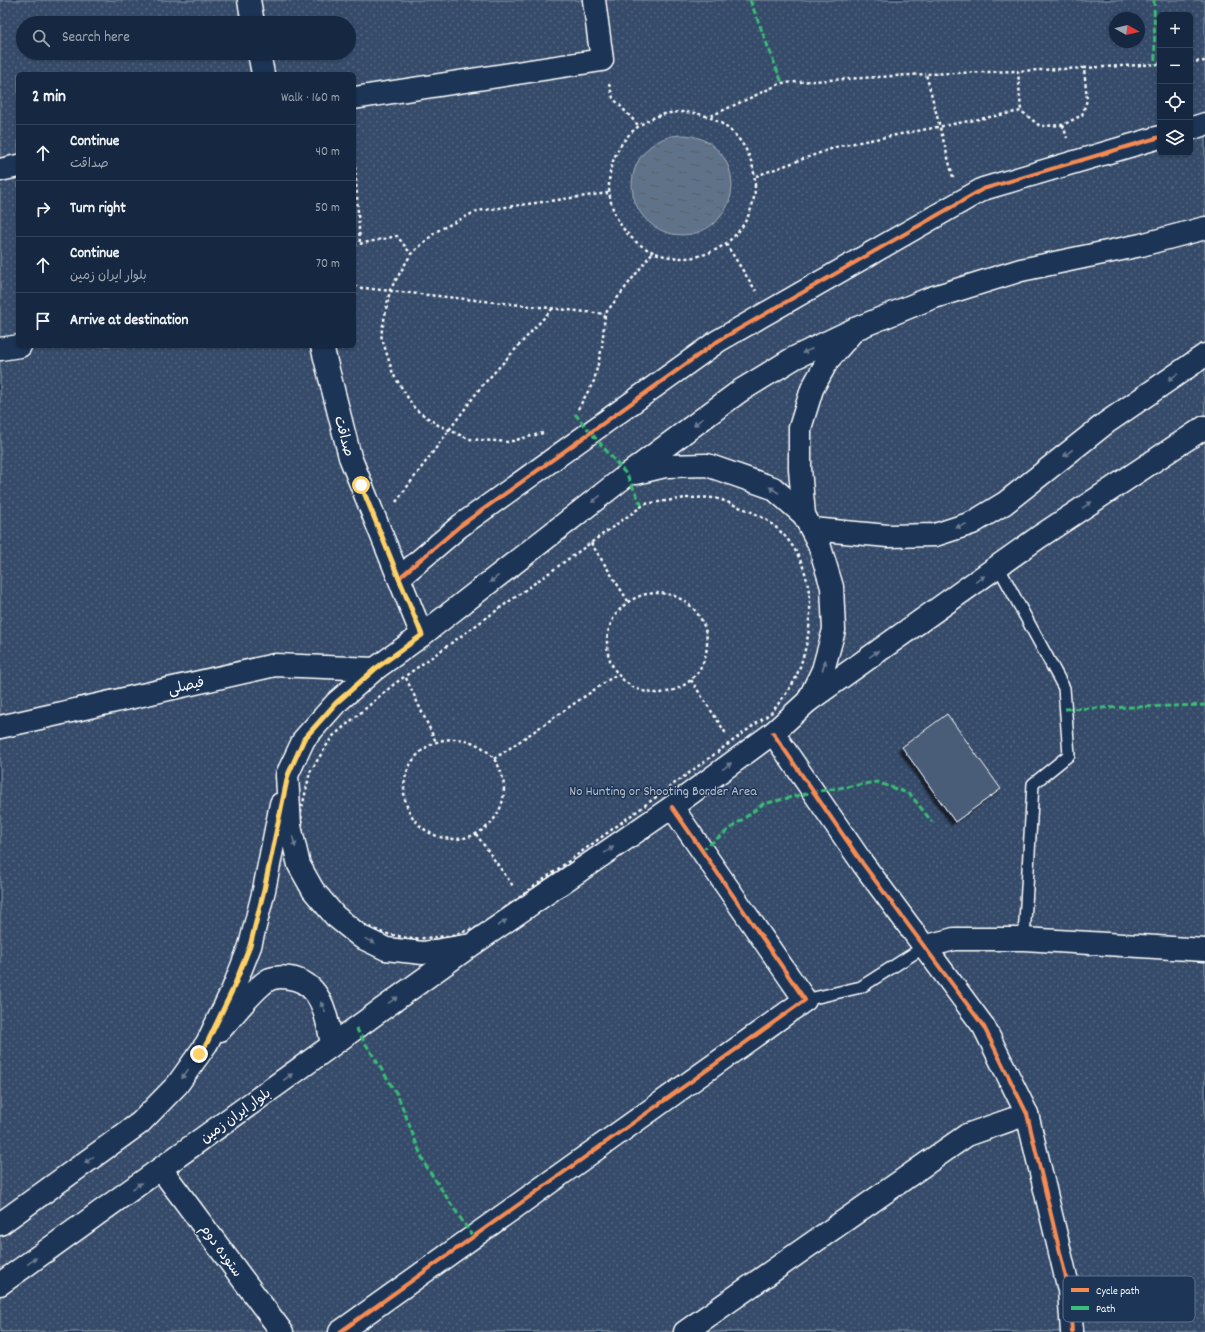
<!DOCTYPE html>
<html lang="en">
<head>
<meta charset="utf-8">
<style>
  :root { --surface:#162841; --page:#1f3048; --text:#f1f3f6; --muted:#9ea6b1; --line:#35445a }
  body { margin:0; font-family:Dekko,"Playpen Sans Arabic",sans-serif; background:var(--page); color:var(--text) }
  .controls { position:absolute; right:12px; top:12px; display:grid; overflow:hidden; border-radius:6px; box-shadow:0 1px 3px #0004 }
  .controls button { width:36px; height:36px; display:grid; place-items:center; padding:0; border:0; border-bottom:1px solid var(--line); background:var(--surface); color:var(--text); font:20px sans-serif }
  .compass { position:absolute; left:1109px; top:12px; width:36px; height:36px; border-radius:50%; background:var(--surface); box-shadow:0 1px 3px #0004; rotate:98deg }
  .stop { position:absolute; width:12px; height:12px; margin:-9px; border:3px solid #ffd166; border-radius:50%; background:#fff }
  .stop.end { background:#ffd166; border-color:#fff; box-shadow:0 1px 4px #0008 }
  .list { margin:0; padding:0; list-style:none }
  h2 { display:flex; justify-content:space-between; align-items:center; height:52px; margin:0; padding:0 16px; font-size:17px }
  h2 small { font-size:13px; font-weight:400; color:var(--muted) }
  .list li { display:grid; grid-template-columns:26px 1fr auto; gap:12px; align-items:center; box-sizing:border-box; height:56px; padding:0 16px; border-top:1px solid var(--line) }
  .list b { display:block; font-size:15px; white-space:nowrap }
  .list p { margin:0; font-size:13px; white-space:nowrap; color:var(--muted) }
  .list em { font-size:13px; font-style:normal; color:var(--muted) }
  .icon { flex:none; width:22px; height:22px; fill:none; stroke:currentColor; stroke-width:2; stroke-linecap:round; stroke-linejoin:round }
  .map { position:relative; flex:none; width:1205px; height:1332px; overflow:hidden }
  .search { position:absolute; background:var(--surface); box-shadow:0 1px 3px #0004; left:16px; top:16px; width:340px; height:44px; display:flex; align-items:center; gap:10px; box-sizing:border-box; padding:0 14px; border-radius:22px; color:var(--muted); font-size:15px }
  .panel { position:absolute; background:var(--surface); box-shadow:0 1px 3px #0004; left:16px; top:72px; width:340px; height:276px; border-radius:6px }
  .map>svg:first-child { display:block }
</style>
</head>
<body>
<div class="map">
<svg width="1205" height="1332" viewBox="0 0 1205 1332">
  <defs>
    <pattern id="park-dots" width="8" height="8" patternUnits="userSpaceOnUse"><rect width="8" height="8" fill="#364b69"/><path d="M2 2h.1M6 6h.1" fill="none" stroke="#546680" stroke-width="1.8" stroke-linecap="round"/></pattern>
    <pattern id="water-ripples" width="26" height="14" patternUnits="userSpaceOnUse"><rect width="26" height="14" fill="#617289"/><path d="M2 4q2-2 4 0t4 0M15 11q2-2 4 0t4 0" fill="none" stroke="#555d67"/></pattern>
    <filter id="shadow"><feDropShadow dx="-3.5" dy="3.5" stdDeviation="1" flood-color="#0009"/></filter>
  </defs>
  <rect width="100%" height="100%" fill="#1d3557"/>
  <filter id="ink" filterUnits="userSpaceOnUse"><feTurbulence type="fractalNoise" baseFrequency=".025" numOctaves="2"/><feDisplacementMap in="SourceGraphic" scale="8" xChannelSelector="R" yChannelSelector="G"/><feConvolveMatrix kernelMatrix="1 2 1 2 8 2 1 2 1" color-interpolation-filters="sRGB"/></filter>
  <g filter="url(#ink)">
    <!-- park -->
    <path fill="url(#park-dots)" stroke="#9aa5b4" fill-rule="evenodd" d="M0,0H1205V1332H0ZM1160,15H1190V153H1160ZM1115,18H1139V42H1115ZM23,23H349V53H23ZM18,74H354V346H18Z"/>
    <!-- water -->
    <circle fill="url(#water-ripples)" stroke="#a0aab8" cx="682" cy="185" r="50"/>
    <!-- building -->
    <path fill="#4a5d79" stroke="#fff" filter="url(#shadow)" d="M947,714L1001,789L955,822L902,747Z"/>
    <g fill="none" stroke-linecap="round" stroke-linejoin="round">
      <!-- lane casing -->
      <g stroke="#fff" stroke-width="14">
        <g id="lane">
          <path d="M998,566L1064,688L1069,755L1033,784L1024,939"/>
          <path d="M805,1000L861,987L924,947"/>
        </g>
      </g>
      <!-- street casing -->
      <g stroke="#fff" stroke-width="25">
        <g id="street">
          <path d="M249,0L253,23"/>
          <path d="M259,53L263,74"/>
          <path d="M354,98L602,60L594,0"/>
          <path d="M1190,129L1205,124"/>
          <path d="M0,170L18,166"/>
          <path d="M322,346L350,457L422,635"/>
          <path d="M0,349L20,346"/>
          <path d="M399,578L460,526L718,341L983,189L1160,137"/>
          <path d="M0,727L275,665L375,669"/>
          <path d="M924,947L954,939H1024L1205,950"/>
          <path d="M161,1169L282,1332"/>
          <path d="M340,1332L805,1000L672,807"/>
          <path d="M685,1332L967,1135L1027,1114"/>
        </g>
      </g>
      <!-- secondary casing -->
      <g stroke="#fff" stroke-width="25">
        <g id="secondary">
          <path d="M812,529L888,536L935,535L972,523L1005,503L1106,423L1205,355"/>
          <path d="M808,701L1039,537L1205,427"/>
          <path d="M773,733L863,864L984,1027L1027,1114L1069,1290L1072,1332"/>
        </g>
      </g>
      <!-- primary casing -->
      <g stroke="#fff" stroke-width="25">
        <g id="primary">
          <path d="M636,473L665,466L707,465L773,488L804,515"/>
          <path d="M465,946L423,953L386,949L361,937L335,916L313,890L299,865L290,826L287,775L304,739L336,703L375,669L422,635L627,475L740,391L794,358L855,329L931,298L1021,270L1141,245L1205,228"/>
          <path d="M220,1030C231,1018 257,985 270,979C278,976 287,977 295,979C323,987 327,1019 332,1044"/>
          <path d="M0,1224L140,1123L177,1085L207,1043L233,989L250,946L264,890L281,804"/>
          <path d="M0,1284L470,946L672,807L773,733L808,701L823,670L834,630L832,587L819,544L804,515L800,469V428L812,389L828,360L855,329"/>
        </g>
      </g>
      <!-- path -->
      <g stroke="#fff" stroke-width="2.5" stroke-dasharray="3 3" stroke-linecap="butt">
        <path d="M1190,62L1205,61"/>
        <path d="M1084,68L1160,64"/>
        <path d="M609,84L613,98L638,125"/>
        <circle cx="682" cy="185" r="73"/>
        <path d="M711,116L782,83L926,74"/>
        <path d="M1063,125L1067,138"/>
        <path d="M354,149L360,244"/>
        <path d="M756,176L839,146L1021,111L1040,126L1063,125L1082,115L1087,100L1084,68L1018,71L1021,111"/>
        <path d="M953,177L926,74L1018,71"/>
        <path d="M726,244L756,291"/>
        <path d="M354,245L397,236L411,254"/>
        <path d="M354,287L605,314"/>
        <path d="M578,409L594,381L602,347L605,314L652,253"/>
        <path d="M543,433L508,442L469,439L438,425L415,409L393,374L381,335L390,290L411,254L437,231L477,211L608,193"/>
        <path d="M686,498C695,498 704,497 713,498C722,499 731,504 739,507C815,532 823,612 796,677C791,689 780,701 772,712L479,927L449,936L412,939L383,933L354,920L332,898L314,874L304,846L301,812L310,772L332,737L393,685L642,506L645,504Z"/>
        <path d="M396,502L481,387L553,308"/>
        <path d="M591,543L628,601"/>
        <circle cx="657" cy="643" r="50"/>
        <path d="M406,678L436,742"/>
        <path d="M691,680L727,735"/>
        <circle cx="454" cy="789" r="50"/>
        <path d="M494,759L617,674"/>
        <path d="M476,834L513,886"/>
      </g>
      <!-- lane -->
      <use href="#lane" stroke="#1d3557" stroke-width="11"/>
      <!-- street -->
      <use href="#street" stroke="#1d3557" stroke-width="22"/>
      <!-- secondary -->
      <use href="#secondary" stroke="#1d3557" stroke-width="22"/>
      <!-- primary -->
      <use href="#primary" stroke="#1d3557" stroke-width="22"/>
      <!-- quiet -->
      <g stroke="#3abd76" stroke-width="3" stroke-dasharray="6 3" stroke-linecap="butt">
        <path d="M750,0L782,83"/>
        <path d="M1154,0L1155,64"/>
        <path d="M575,414L627,475L642,506"/>
        <path d="M1065,709L1205,705"/>
        <path d="M702,850L763,804L813,792L877,782L910,794L932,822"/>
        <path d="M356,1028L398,1096L424,1163L473,1237"/>
      </g>
      <!-- cycleway casing -->
      <g stroke="#1d3557" stroke-width="6">
        <g id="cycleway">
          <path d="M399,578L460,526L718,341L983,189L1160,137"/>
          <path d="M773,733L863,864L984,1027L1027,1114L1069,1290L1072,1332"/>
          <path d="M340,1332L805,1000L672,807"/>
        </g>
      </g>
      <!-- cycleway -->
      <use href="#cycleway" stroke="#f68b52" stroke-width="4"/>
    </g>
    <!-- one-way arrows -->
    <defs><path id="oneway-solid" d="M-6-.8H1V-3.2L6.5 0L1 3.2V.8H-6Z"/></defs>
    <g fill="#6c7c92">
      <use href="#oneway-solid" transform="translate(807 351) rotate(155)"/>
      <use href="#oneway-solid" transform="translate(1173 377) rotate(145)"/>
      <use href="#oneway-solid" transform="translate(698 422) rotate(143)"/>
      <use href="#oneway-solid" transform="translate(1068 453) rotate(142)"/>
      <use href="#oneway-solid" transform="translate(774 490) rotate(-147)"/>
      <use href="#oneway-solid" transform="translate(596 499) rotate(142)"/>
      <use href="#oneway-solid" transform="translate(1087 505) rotate(-34)"/>
      <use href="#oneway-solid" transform="translate(961 526) rotate(161)"/>
      <use href="#oneway-solid" transform="translate(494 579) rotate(142)"/>
      <use href="#oneway-solid" transform="translate(980 579) rotate(-35)"/>
      <use href="#oneway-solid" transform="translate(874 654) rotate(-35)"/>
      <use href="#oneway-solid" transform="translate(824 665) rotate(-73)"/>
      <use href="#oneway-solid" transform="translate(727 766) rotate(-36)"/>
      <use href="#oneway-solid" transform="translate(294 842) rotate(76)"/>
      <use href="#oneway-solid" transform="translate(609 850) rotate(-34)"/>
      <use href="#oneway-solid" transform="translate(502 923) rotate(-35)"/>
      <use href="#oneway-solid" transform="translate(370 941) rotate(26)"/>
      <use href="#oneway-solid" transform="translate(393 1000) rotate(-35)"/>
      <use href="#oneway-solid" transform="translate(323 1007) rotate(-115)"/>
      <use href="#oneway-solid" transform="translate(185 1074) rotate(126)"/>
      <use href="#oneway-solid" transform="translate(288 1077) rotate(-36)"/>
      <use href="#oneway-solid" transform="translate(89 1160) rotate(144)"/>
      <use href="#oneway-solid" transform="translate(137 1186) rotate(-35)"/>
      <use href="#oneway-solid" transform="translate(32 1261) rotate(-36)"/>
    </g>
  </g>
  <g fill="none" stroke-linecap="round" stroke-linejoin="round" filter="url(#ink)">
    <!-- route -->
    <path stroke="#ffd166" stroke-width="5" d="M199,1054L207,1043L233,989L250,946L264,890L288,775L304,739L336,703L375,669L422,635L361,485"/>
  </g>
  <g text-anchor="middle" stroke-width="3" stroke-linejoin="round" paint-order="stroke">
    <!-- street labels -->
    <g font-size="14" fill="#fff" stroke="#1d3557">
      <text transform="translate(345 436) rotate(75)" y="5">صداقت</text>
      <text transform="translate(186 685) rotate(-13)" y="5">فیصلی</text>
      <text transform="translate(235 1115) rotate(-36)" y="5">بلوار ایران زمین</text>
      <text transform="translate(222 1250) rotate(54)" y="5">ستوده دوم</text>
    </g>
    <!-- park labels -->
    <g font-size="14" fill="#b9c0ca" stroke="#1d3557">
      <text x="663" y="795">No Hunting or Shooting Border Area</text>
    </g>
  </g>
  <!-- legend -->
  <rect x="1063" y="1276" width="132" height="46" rx="6" fill="#1d3557" stroke="#617289" stroke-width="1"/>
  <rect x="1071" y="1288" width="18" height="4" fill="#f68b52"/>
  <rect x="1071" y="1306" width="18" height="4" fill="#3abd76"/>
  <g font-size="11" fill="#fff">
    <text x="1096" y="1294">Cycle path</text>
    <text x="1096" y="1312">Path</text>
  </g>
</svg>
<div class="controls">
<button>+</button>
<button>−</button>
<button><svg class="icon" aria-label="locate" viewBox="0 0 24 24"><circle cx="12" cy="12" r="6"/><path d="M12 2v4M12 18v4M2 12h4M18 12h4"/></svg></button>
<button><svg class="icon" aria-label="layers" viewBox="0 0 24 24"><path d="M12 4l9 5-9 5-9-5zM3 14l9 5 9-5"/></svg></button>
</div>
<svg class="compass" viewBox="-18 -18 36 36"><path d="M0-13l5 13h-10z" fill="#e53935"/><path d="M0 13l5-13h-10z" fill="#9ea6b1"/></svg>
<div class="stop" style="left:361px;top:485px"></div>
<div class="stop end" style="left:199px;top:1054px"></div>
<div class="search"><svg class="icon" aria-label="search" viewBox="0 0 24 24"><circle cx="10" cy="10" r="6"/><path d="M15 15l6 6"/></svg>Search here</div>
<section class="panel">
<h2>2 min<small>Walk · 160 m</small></h2>
<ul class="list">
<li><svg class="icon" aria-label="ahead" viewBox="0 0 24 24"><path d="M12 20V5M6 11l6-6 6 6"/></svg><div><b>Continue</b><p>صداقت</p></div><em>40 m</em></li>
<li><svg class="icon" aria-label="right" viewBox="0 0 24 24"><path d="M7 20v-9h11M14 6l5 5-5 5"/></svg><div><b>Turn right</b></div><em>50 m</em></li>
<li><svg class="icon" aria-label="ahead" viewBox="0 0 24 24"><path d="M12 20V5M6 11l6-6 6 6"/></svg><div><b>Continue</b><p>بلوار ایران زمین</p></div><em>70 m</em></li>
<li><svg class="icon" aria-label="arrive" viewBox="0 0 24 24"><path d="M6 21V4h12l-3 4 3 4H6"/></svg><div><b>Arrive at destination</b></div></li>
</ul>
</section>
</div>
</body>
</html>
